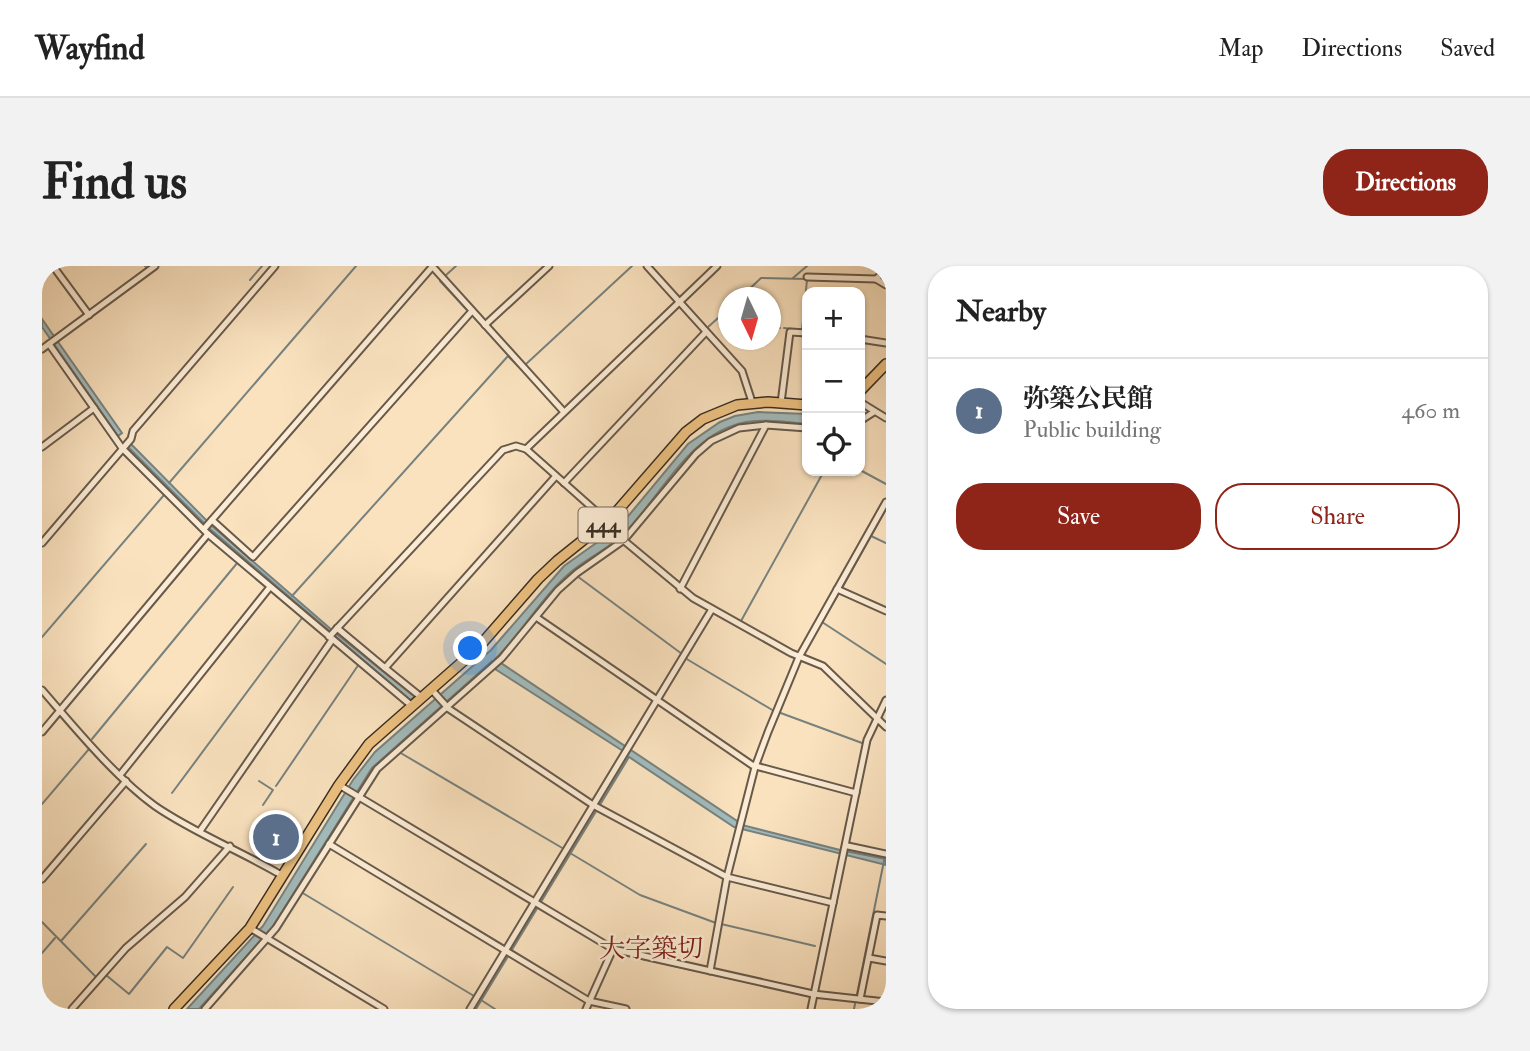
<!DOCTYPE html>
<html lang="en">
<head>
<meta charset="utf-8">
<style>
  :root { --surface:#fff; --page:#f2f2f2; --text:#222; --muted:#767676; --line:#e0e0e0; --accent:#8f2418 }
  body { margin:0; font-family:"IM FELL Double Pica","Noto Serif JP",serif; background:var(--page); color:var(--text) }
  .controls { position:absolute; right:21px; top:21px; display:grid; overflow:hidden; border-radius:14px; box-shadow:0 2px 5px #0004 }
  .controls button { width:63px; height:63px; display:grid; place-items:center; padding:0; border:0; border-bottom:2px solid var(--line); background:var(--surface); color:var(--text); font:35px sans-serif }
  .compass { position:absolute; left:676px; top:21px; width:63px; height:63px; border-radius:50%; background:var(--surface); box-shadow:0 2px 5px #0004; rotate:175deg }
  .you { position:absolute; left:429px; top:383px; width:24px; height:24px; margin:-18px; border:5px solid #fff; border-radius:50%; background:#1a73e8; box-shadow:0 0 0 10px #1a73e833 }
  .badge { display:grid; place-items:center; width:46px; height:46px; border-radius:50%; background:var(--accent); color:#fff; font-size:23px; font-weight:700 }
  .pin { position:absolute; translate:-50% -50%; border:4px solid #fff; box-shadow:0 2px 7px #0006 }
  .list { margin:0; padding:0; list-style:none }
  h2 { display:flex; justify-content:space-between; align-items:center; height:91px; margin:0; padding:0 28px; font-size:30px }
  h2 small { font-size:23px; font-weight:400; color:var(--muted) }
  .list li { display:grid; grid-template-columns:46px 1fr auto; gap:21px; align-items:center; box-sizing:border-box; height:105px; padding:0 28px; border-top:2px solid var(--line) }
  .list b { display:block; font-size:26px; white-space:nowrap }
  .list p { margin:0; font-size:23px; white-space:nowrap; color:var(--muted) }
  .list em { font-size:23px; font-style:normal; color:var(--muted) }
  .actions { display:flex; gap:14px; padding:21px 28px }
  .actions a { flex:1; padding:16px 0; border:2px solid var(--accent); border-radius:28px; text-align:center; font-size:24px; color:var(--accent) }
  .actions .main { background:var(--accent); color:#fff }
  .icon { flex:none; width:38px; height:38px; fill:none; stroke:currentColor; stroke-width:2; stroke-linecap:round; stroke-linejoin:round }
  .map { position:relative; flex:none; width:844px; height:743px; overflow:hidden; border-radius:28px }
  header { display:flex; align-items:center; gap:42px; box-sizing:border-box; height:98px; padding:0 35px; background:var(--surface); border-bottom:2px solid var(--line) }
  header strong { font-size:33px }
  nav { display:flex; gap:38px; margin-inline-start:auto; font-size:24px }
  .intro { display:flex; align-items:center; justify-content:space-between; box-sizing:border-box; height:168px; padding:0 42px }
  h1 { margin:0; font-size:49px }
  .button { padding:18px 32px; border-radius:28px; background:var(--accent); color:#fff; font-size:24px; font-weight:700 }
  main { display:flex; gap:42px; padding:0 42px }
  aside { flex:1; background:var(--surface); border-radius:28px; box-shadow:0 2px 5px #0004 }
  .map>svg:first-child { display:block }
</style>
</head>
<body>
<header>
<strong>Wayfind</strong>
<nav><a>Map</a><a>Directions</a><a>Saved</a></nav>
</header>
<div class="intro"><h1>Find us</h1><a class="button">Directions</a></div>
<main>
<div class="map">
<svg width="844" height="743" viewBox="0 0 844 743">
  <rect width="100%" height="100%" fill="#fae2bf"/>
  <filter id="stains"><feTurbulence type="fractalNoise" baseFrequency=".00286" numOctaves="4"/><feColorMatrix values="0 0 0 0 .2 0 0 0 0 .09 0 0 0 0 .02 0 0 0 .5 -.17"/></filter>
  <radialGradient id="worn" r=".72"><stop offset=".6" stop-color="#630" stop-opacity="0"/><stop offset="1" stop-color="#630" stop-opacity=".3"/></radialGradient>
  <!-- water -->
  <g fill="#a2bbbc" stroke="#77827f" stroke-width="2">
    <path d="M0,53L80,167L76,170L0,61Z"/>
    <path d="M716,146L765,148V158C743,156 718,152 696,158C646,172 619,228 586,264C571,281 548,290 530,305C500,330 481,366 453,393L695,555L696,558L798,584L844,593V599L692,561L587,491L434,743H430L555,538L581,485L453,403L455,400L450,395L330,502L230,662L157,743H145L221,660L311,514L333,486L449,384L522,300L578,260L646,178L678,156L693,150Z"/>
    <path d="M88,177L169,259L291,365L373,431L368,434L167,262L85,180Z"/>
  </g>
  <g fill="none" stroke-linecap="round" stroke-linejoin="round">
    <!-- stream -->
    <g stroke="#77827f" stroke-width="2">
      <path d="M103,0L104,1"/>
      <path d="M403,10L414,0"/>
      <path d="M751,12L765,0"/>
      <path d="M208,14L220,0"/>
      <path d="M398,15L426,45"/>
      <path d="M833,16L844,22"/>
      <path d="M698,32L719,12L764,13"/>
      <path d="M729,61L738,62"/>
      <path d="M665,62L687,42"/>
      <path d="M742,62L760,64L765,14"/>
      <path d="M818,76L841,79"/>
      <path d="M483,99L590,0"/>
      <path d="M726,162L752,164"/>
      <path d="M818,204L844,218"/>
      <path d="M127,217L314,0"/>
      <path d="M829,270L844,277"/>
      <path d="M443,286L509,211"/>
      <path d="M211,287L311,175"/>
      <path d="M535,310L640,388"/>
      <path d="M638,317L688,222"/>
      <path d="M800,322L844,243"/>
      <path d="M797,327L780,356L844,398"/>
      <path d="M250,330L466,90L479,103"/>
      <path d="M699,355L782,205"/>
      <path d="M0,371L122,229"/>
      <path d="M643,392L732,445"/>
      <path d="M736,446L820,477"/>
      <path d="M50,473L196,296"/>
      <path d="M357,486L522,583"/>
      <path d="M217,515L231,524L221,539"/>
      <path d="M234,520L317,398"/>
      <path d="M130,527L260,352"/>
      <path d="M318,535L416,593"/>
      <path d="M0,538L47,483"/>
      <path d="M528,587L598,629L674,657"/>
      <path d="M259,626L432,730"/>
      <path d="M495,641L567,684"/>
      <path d="M0,656L54,711"/>
      <path d="M679,658L773,680"/>
      <path d="M19,675L104,578"/>
      <path d="M0,687L13,672"/>
      <path d="M573,687L767,730"/>
      <path d="M64,709L87,728L125,681L141,692L191,621"/>
      <path d="M774,731L788,732"/>
      <path d="M439,734L453,743"/>
      <path d="M812,743L843,590"/>
    </g>
    <!-- minor casing -->
    <g stroke="#685a4b" stroke-width="9">
      <g id="minor">
        <path d="M11,0L47,49"/>
        <path d="M390,0L522,146"/>
        <path d="M605,0L700,105L710,136"/>
        <path d="M765,11L834,13L844,19"/>
        <path d="M834,13L844,4"/>
        <path d="M443,59L507,0"/>
        <path d="M818,73L844,77"/>
        <path d="M7,78L80,182L166,268L370,440"/>
        <path d="M0,83L113,0"/>
        <path d="M818,136L844,152"/>
        <path d="M739,137L748,66L765,67"/>
        <path d="M818,155L832,146"/>
        <path d="M0,181L52,142"/>
        <path d="M484,183L675,0"/>
        <path d="M522,217L664,66"/>
        <path d="M170,254L211,291L430,45"/>
        <path d="M562,258L651,332L749,387L781,400L844,461"/>
        <path d="M162,263L390,1"/>
        <path d="M0,277L89,173L91,165L233,0"/>
        <path d="M638,323L724,159"/>
        <path d="M795,323L844,345"/>
        <path d="M494,351L710,499L814,527"/>
        <path d="M295,362L343,402"/>
        <path d="M287,371L461,184L474,180L484,183L565,255"/>
        <path d="M389,423L407,443L551,539L685,611L791,637"/>
        <path d="M0,424C33,462 73,511 113,540C152,567 199,585 241,610"/>
        <path d="M379,431L343,402L514,210"/>
        <path d="M0,466L166,268"/>
        <path d="M78,509L228,321"/>
        <path d="M297,519L571,683L771,728L844,736"/>
        <path d="M158,565L290,374"/>
        <path d="M287,578L547,735L584,743"/>
        <path d="M806,580L844,588"/>
        <path d="M0,613L84,515"/>
        <path d="M208,662L342,743"/>
        <path d="M827,692L844,695"/>
        <path d="M668,705L685,611L713,501L726,466L757,391L844,236"/>
        <path d="M818,733L835,649L844,650"/>
        <path d="M30,743L84,682L143,631L188,580"/>
        <path d="M163,743L234,662L335,503L460,392L516,324L535,307L582,274L654,188L669,175L697,162L724,159L765,162"/>
        <path d="M428,743L670,343"/>
        <path d="M544,743L571,683"/>
        <path d="M769,743L825,474L844,434"/>
      </g>
    </g>
    <!-- highway casing -->
    <g stroke="#372d24" stroke-width="12">
      <g id="highway">
        <path d="M818,125L844,98"/>
        <path d="M132,743L208,662L297,519L327,478L435,383L496,313L515,295L570,251L644,166L661,153L695,139L726,136L765,139"/>
      </g>
    </g>
    <!-- minor -->
    <use href="#minor" stroke="#fcecd5" stroke-width="5"/>
    <!-- highway -->
    <use href="#highway" stroke="#edc180" stroke-width="9"/>
  </g>
  <g text-anchor="middle" stroke-width="5" stroke-linejoin="round" paint-order="stroke">
    <!-- shield labels -->
    <rect fill="#fcecd5" stroke="#726659" stroke-width="2" x="536.5" y="241.5" width="49" height="35" rx="5"/>
    <g font-size="21" font-weight="bold" fill="#372d24">
      <text x="561" y="266">444</text>
    </g>
    <!-- quarter labels -->
    <g font-size="26" fill="#7a1f14" stroke="#fcecd5">
      <text x="609" y="691">大字築切</text>
    </g>
  </g>
  <rect width="100%" height="100%" filter="url(#stains)"/>
  <rect width="100%" height="100%" fill="url(#worn)"/>
</svg>
<div class="controls">
<button>+</button>
<button>−</button>
<button><svg class="icon" aria-label="locate" viewBox="0 0 24 24"><circle cx="12" cy="12" r="6"/><path d="M12 2v4M12 18v4M2 12h4M18 12h4"/></svg></button>
</div>
<svg class="compass" viewBox="-18 -18 36 36"><path d="M0-13l5 13h-10z" fill="#e53935"/><path d="M0 13l5-13h-10z" fill="#767676"/></svg>
<div class="you"></div>
<div class="pin badge" style="left:234px;top:571px;background:#5c6f8a">1</div>
</div>
<aside>
<h2>Nearby<small></small></h2>
<ul class="list">
<li><span class="badge" style="background:#5c6f8a">1</span><div><b>弥築公民館</b><p>Public building</p></div><em>460 m</em></li>
</ul>
<div class="actions"><a class="main">Save</a><a>Share</a></div>
</aside>
</main>
</body>
</html>
